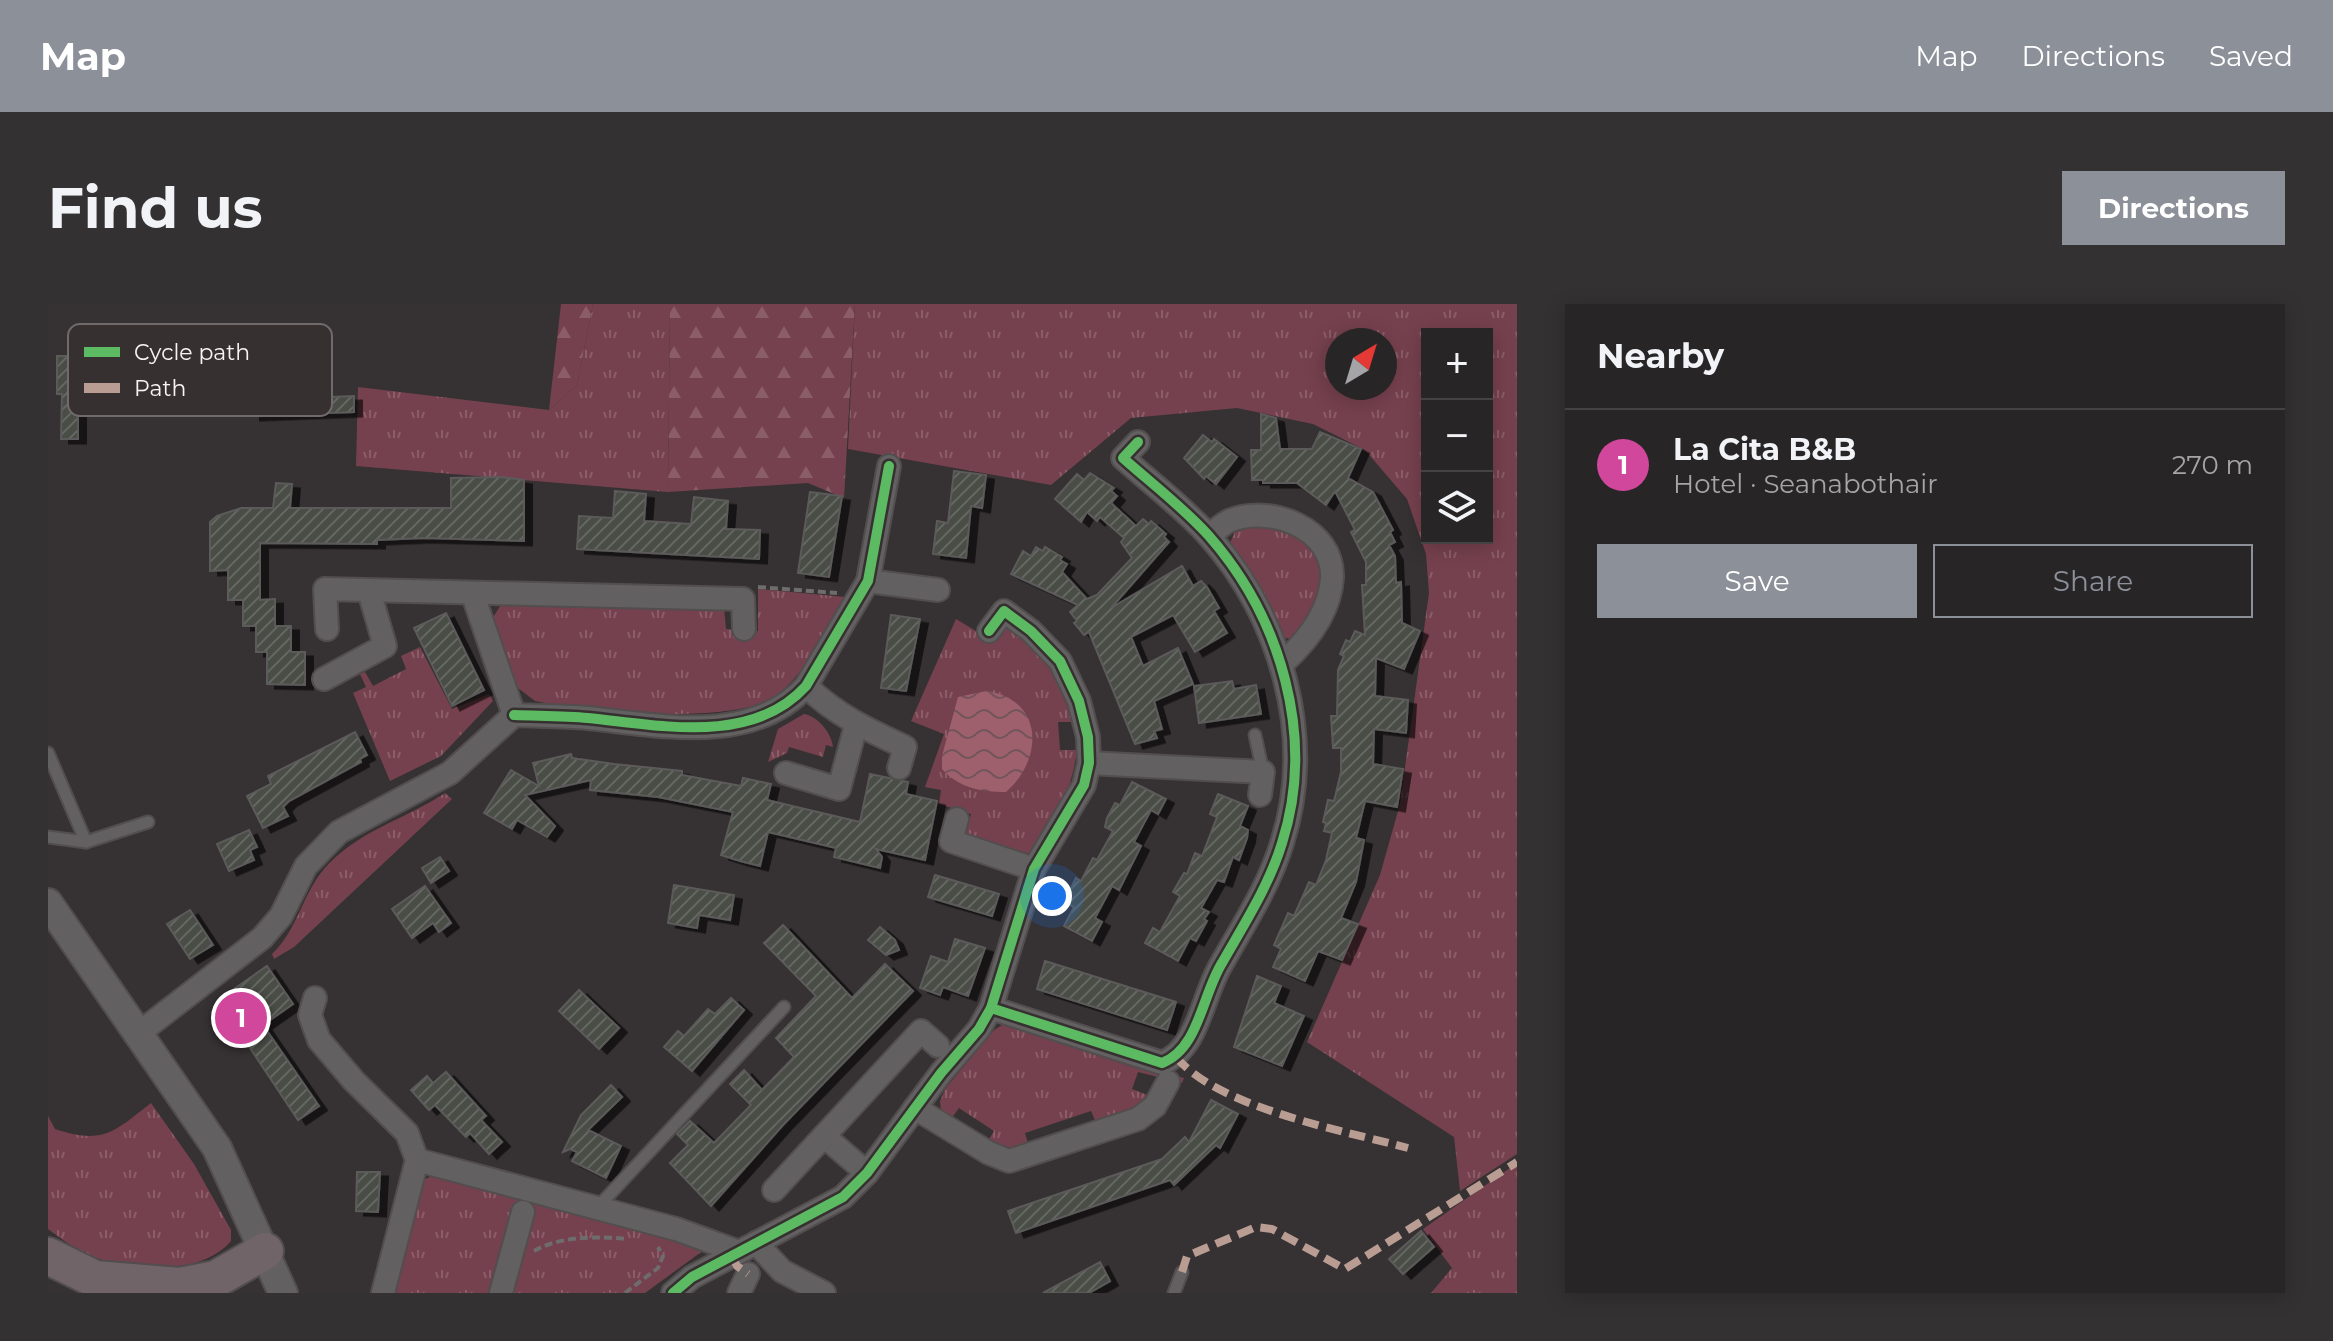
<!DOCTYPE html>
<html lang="en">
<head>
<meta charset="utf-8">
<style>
  :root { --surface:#282526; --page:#343132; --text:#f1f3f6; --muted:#a5a5a7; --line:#444243; --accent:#8c9099 }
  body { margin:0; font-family:Montserrat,sans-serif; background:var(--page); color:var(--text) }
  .controls { position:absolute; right:24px; top:24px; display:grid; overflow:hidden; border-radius:0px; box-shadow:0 4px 20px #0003 }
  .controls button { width:72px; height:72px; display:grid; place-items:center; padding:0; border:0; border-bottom:2px solid var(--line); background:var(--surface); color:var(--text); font:40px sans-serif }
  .compass { position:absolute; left:1277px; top:24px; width:72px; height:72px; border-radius:50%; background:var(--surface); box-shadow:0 4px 20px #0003; rotate:38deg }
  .you { position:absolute; left:1004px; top:592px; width:28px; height:28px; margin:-20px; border:6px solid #fff; border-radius:50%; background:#1a73e8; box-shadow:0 0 0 12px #1a73e833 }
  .badge { display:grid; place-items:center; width:52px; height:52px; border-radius:50%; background:var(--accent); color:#fff; font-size:26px; font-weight:700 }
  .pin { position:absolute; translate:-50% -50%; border:4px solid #fff; box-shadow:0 2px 8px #0006 }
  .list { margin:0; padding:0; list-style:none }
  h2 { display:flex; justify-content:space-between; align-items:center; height:104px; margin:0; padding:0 32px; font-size:34px }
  h2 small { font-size:26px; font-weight:400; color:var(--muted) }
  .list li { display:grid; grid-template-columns:52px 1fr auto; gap:24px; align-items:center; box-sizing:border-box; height:112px; padding:0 32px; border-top:2px solid var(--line) }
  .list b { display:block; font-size:30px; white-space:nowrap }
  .list p { margin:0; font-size:26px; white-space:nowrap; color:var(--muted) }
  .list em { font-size:26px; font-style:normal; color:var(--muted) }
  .actions { display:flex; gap:16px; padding:24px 32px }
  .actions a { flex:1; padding:18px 0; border:2px solid var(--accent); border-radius:0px; text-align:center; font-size:28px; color:var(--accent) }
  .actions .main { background:var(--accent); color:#fff }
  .icon { flex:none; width:44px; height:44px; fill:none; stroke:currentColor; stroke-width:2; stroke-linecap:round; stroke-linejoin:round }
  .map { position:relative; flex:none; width:1469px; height:989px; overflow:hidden; border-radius:0px }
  header { display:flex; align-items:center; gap:48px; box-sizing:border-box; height:112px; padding:0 40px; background:var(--accent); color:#fff }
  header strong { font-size:38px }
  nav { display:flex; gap:44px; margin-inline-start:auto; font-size:28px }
  .intro { display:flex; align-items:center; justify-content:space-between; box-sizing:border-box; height:192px; padding:0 48px }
  h1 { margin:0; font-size:56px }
  .button { padding:20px 36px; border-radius:0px; background:var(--accent); color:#fff; font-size:28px; font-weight:700 }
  main { display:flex; gap:48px; padding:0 48px }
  aside { flex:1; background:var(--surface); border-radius:0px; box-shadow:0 4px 20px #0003 }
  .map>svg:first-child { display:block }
</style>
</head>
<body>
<header>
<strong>Map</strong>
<nav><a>Map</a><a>Directions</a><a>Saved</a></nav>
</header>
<div class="intro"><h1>Find us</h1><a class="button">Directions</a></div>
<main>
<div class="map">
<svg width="1469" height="989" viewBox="0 0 1469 989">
  <defs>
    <pattern id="grass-tufts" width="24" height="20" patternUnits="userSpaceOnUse" patternTransform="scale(2)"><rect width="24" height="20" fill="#76414e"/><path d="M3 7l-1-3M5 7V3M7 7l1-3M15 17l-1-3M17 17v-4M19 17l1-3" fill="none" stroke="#8a5d68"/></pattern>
    <pattern id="forest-firs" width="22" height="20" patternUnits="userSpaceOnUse" patternTransform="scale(2)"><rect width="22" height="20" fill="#76414e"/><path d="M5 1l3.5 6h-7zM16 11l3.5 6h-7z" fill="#8a5d68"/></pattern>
    <pattern id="water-waves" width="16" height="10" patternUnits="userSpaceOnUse" patternTransform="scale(2)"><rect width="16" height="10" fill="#9e606d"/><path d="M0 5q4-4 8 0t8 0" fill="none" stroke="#74545b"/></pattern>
    <pattern id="building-hatch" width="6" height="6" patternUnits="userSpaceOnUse" patternTransform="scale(2)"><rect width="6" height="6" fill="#484d45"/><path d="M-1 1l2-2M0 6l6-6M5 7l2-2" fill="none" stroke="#636760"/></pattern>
    <filter id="shadow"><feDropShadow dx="8" dy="4.5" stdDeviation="0" flood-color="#0009"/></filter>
  </defs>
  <rect width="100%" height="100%" fill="#363132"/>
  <!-- grass -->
  <g fill="url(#grass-tufts)" fill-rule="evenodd">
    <path d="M545,0H622L620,188L308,162L310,83L501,106L529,81Z"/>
    <path d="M807,0H1469V850L1412,887L1406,833L1259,738L1332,571L1352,500L1381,289L1378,250L1359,195L1317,146L1265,120L1189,104L1083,114L1003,181L800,145ZM1379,30H1439V234H1379ZM1289,36H1337V84H1289Z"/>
    <path d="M1208,222C1252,224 1293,258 1268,304C1262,315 1253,325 1246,335L1237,334L1181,241L1187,228Z"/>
    <path d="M710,285L797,293C779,325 760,365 732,389C694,423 537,408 487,397L466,381L444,315L454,299L676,304L678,325L710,327Z"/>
    <path d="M908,315L946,338L960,319L999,359L1027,418H1010L1012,446H1029C1023,493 1007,512 982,550L918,530L923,510L891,500L893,486L877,483L896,430L863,417Z"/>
    <path d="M372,343L404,405L441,390L445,397L393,452L342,477L305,389L318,383L312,370L317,368L325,382L358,365L353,352Z"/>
    <path d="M756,410C770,412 784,430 785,443L778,441L775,453L741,443L739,449L720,458L730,425Z"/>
    <path d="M397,489L404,495L246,643L226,655L224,650C249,627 254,591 276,565C309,527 356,516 397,489Z"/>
    <path d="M954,721L1136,774L1134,779L1090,768L1084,785L1102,792L1092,803L1049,821L1043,807L977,829L981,843L963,846L939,839L946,827L911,804L903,815L893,807L892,797L897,785L946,726Z"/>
    <path d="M103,799L146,860L183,926V937C152,974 71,969 31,946C20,940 10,932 0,925V812L7,825C55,841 66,828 103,799Z"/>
    <path d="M1469,859V989H1383L1404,964L1375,925Z"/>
    <path d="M389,870L660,943L597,989H342L375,876Z"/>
  </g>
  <!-- forest -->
  <g fill="url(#forest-firs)">
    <path d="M513,0H545L529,81L501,106Z"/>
    <path d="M622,0H807L796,194L760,179L620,188Z"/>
  </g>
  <!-- water -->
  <path fill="url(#water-waves)" d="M938,387C996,395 996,455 958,488C933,488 911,484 894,465V452L910,393Z"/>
  <!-- building -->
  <g fill="url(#building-hatch)" stroke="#5c5a5a" stroke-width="2" filter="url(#shadow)">
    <path d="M9,52H31L30,70H35L34,91H30V135H13L14,90H9Z"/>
    <path d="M306,92V108L204,112V96Z"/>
    <path d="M1213,110L1228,114L1232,145H1264L1272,128L1313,145L1300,174L1325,188L1345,226L1342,228L1347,238L1341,241L1347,252L1348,279L1353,278L1354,319L1372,327L1356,365L1328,354L1327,392L1360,396L1358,429L1326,425L1325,460L1355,465L1349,503L1317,497L1308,534L1316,536L1308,578L1293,614L1310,620L1294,656L1270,647L1257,677L1225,663L1233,645L1226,641L1240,609L1246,612L1261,578L1268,581L1278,556L1284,529L1276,527L1278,519L1275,518L1280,496L1286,497L1293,468V444H1285L1283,412H1289L1290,366L1296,352L1292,350L1298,336L1302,338L1307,327L1317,331L1314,281H1318V258L1303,228L1307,226L1287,187L1278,201L1249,179H1215V176H1204L1203,146H1213Z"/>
    <path d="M1155,131L1164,138L1166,135L1189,153L1168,180L1158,172L1156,175L1136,154Z"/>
    <path d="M906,167L938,171L934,204L923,202L918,254L885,250L889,217L900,219Z"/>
    <path d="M1042,169L1066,184L1063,187L1069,192L1063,199L1088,222L1095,215L1101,220L1103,217L1118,230L1116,233L1121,238L1063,304L1134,262L1145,282L1153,277L1159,283L1171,304L1166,307L1179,329L1147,348L1125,311L1083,333L1095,362L1130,344L1145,380L1106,397L1114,425L1106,427L1109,434L1087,440L1041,328L1036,331L1026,319L1029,317L1022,308L1030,301L963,270L975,247L983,252L988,243L995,247L997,243L1014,253L1012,256L1019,260L1014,268L1039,295L1049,291L1084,254L1073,238L1076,234L1052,213L1049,217L1039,208L1033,218L1007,195L1029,170L1036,176Z"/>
    <path d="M453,173L476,176V237L376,234L329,236V240L212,239V296L227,295V322H243V348H257V381L219,380V348H208V322H195V296H180V266L162,267V218L169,212L193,204H225L228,179L244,180L242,204H403V174Z"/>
    <path d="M567,187L598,190L596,217L628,219L643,220L646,193L680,197L678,225L712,226L711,255L529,245L531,212L565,214Z"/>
    <path d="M762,188L794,192L781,273L750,269Z"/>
    <path d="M398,309L436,386L404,402L366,324Z"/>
    <path d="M843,311L872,315L858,387L833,384Z"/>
    <path d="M1184,377L1186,385L1208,381L1213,410L1151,419L1146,382Z"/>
    <path d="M307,428L319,451L312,455L313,458L241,497L235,503L240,512L215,524L199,492L223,480L220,472Z"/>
    <path d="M523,450L524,454L566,460L634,467V471L693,482L695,474L723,480L719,496L812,518L822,470L860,478L858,490L889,497L877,556L828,545L834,553L832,564L786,553L788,544L720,528L712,562L692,557L673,551L685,508L610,493L542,486L543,476L477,491L507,522L499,533L469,516L464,525L436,509L463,466L491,482L485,459Z"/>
    <path d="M1084,478L1118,495L1110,510L1103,506L1095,521L1086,538L1093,542L1071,586L1064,582L1047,614L1054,618L1044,637L1016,622L1026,603L1018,599L1020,590L1028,574L1033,577L1045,554L1049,556L1065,527L1057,523L1059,514L1067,499L1072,501Z"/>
    <path d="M1170,490L1200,502L1192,522L1200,526L1199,534L1191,556L1185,553L1176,578L1169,576L1153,604L1161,608L1156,615L1159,617L1148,637L1142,634L1130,657L1097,639L1105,624L1112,628L1132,592L1125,588L1136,569L1139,570L1147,549L1154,552L1169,513L1162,510Z"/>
    <path d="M201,526L209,543L202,546L206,556L181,567L169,540Z"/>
    <path d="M392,553L401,567L383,579L374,564Z"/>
    <path d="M887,571L951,590L944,612L880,593Z"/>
    <path d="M626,581L686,591L682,616L651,611L649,624L620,619Z"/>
    <path d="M377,582L403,619L391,628L385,619L364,634L344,605Z"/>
    <path d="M142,606L165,641L142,655L119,620Z"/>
    <path d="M735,621L804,694L837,660L865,687L735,821L663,902L622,859L640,841L629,830L642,817L666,839L703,801L682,780L696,766L714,786L746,753L728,734L768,692L716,639Z"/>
    <path d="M832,623L847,636L851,646L838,651L820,636Z"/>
    <path d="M907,635L937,644L920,692L895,683L892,691L872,684L883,652L900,658Z"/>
    <path d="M997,657L1128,698L1119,726L989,685Z"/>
    <path d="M219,662L245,700L215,721L271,802L250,816L170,696Z"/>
    <path d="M1209,672L1233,682L1226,699L1256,712L1234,762L1186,743Z"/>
    <path d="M531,686L571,724L551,745L511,707Z"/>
    <path d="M683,694L696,706L644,767L616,743L630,727L636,732L660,705L667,710Z"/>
    <path d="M398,768L438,812L433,816L454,838L441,850L422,829L418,833L387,801L381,806L363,786L379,772L385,779Z"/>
    <path d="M563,781L574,793L540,826L573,842L558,874L524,857L529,848L522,845L515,848L533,811Z"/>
    <path d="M1163,796L1190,810L1172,844L1168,841L1126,881L1122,876L968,929L960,907L1114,855L1137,833L1141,838Z"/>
    <path d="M309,868H332L330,908L308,907Z"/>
    <path d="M1373,927L1386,943L1355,970L1341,955Z"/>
    <path d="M1052,958L1062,977L1041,989H995Z"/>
  </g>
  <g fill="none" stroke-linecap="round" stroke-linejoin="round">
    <!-- service casing -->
    <g stroke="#524d4e" stroke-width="15">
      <g id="service">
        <path d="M1207,431L1215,468"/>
        <path d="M0,449L38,538"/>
        <path d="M0,533L38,538L100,518"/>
        <path d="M548,905L736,703"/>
        <path d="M1126,989L1134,968"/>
      </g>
    </g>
    <!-- minor casing -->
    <g stroke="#524d4e" stroke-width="26">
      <g id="minor">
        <path d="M1161,232C1167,228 1174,220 1181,217C1222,200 1286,224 1284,274C1282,308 1259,337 1235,359"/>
        <path d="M820,277L890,286"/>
        <path d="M425,291L466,411"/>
        <path d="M279,325L277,285L695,295L696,325"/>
        <path d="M276,375L337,342L321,287"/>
        <path d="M758,382C788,411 820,426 857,443L851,464"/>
        <path d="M466,411C491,412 516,412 540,414C611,421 704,442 758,382L820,277L841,162"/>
        <path d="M1041,459L1215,468L1212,491"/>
        <path d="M738,469L791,485L808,421"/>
        <path d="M909,515L903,537L986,565"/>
        <path d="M267,694L262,711L271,736L306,777L359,829L369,856L335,989"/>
        <path d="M943,704L1114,759C1151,745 1154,691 1174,659C1196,620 1221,582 1234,539C1268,433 1233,314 1161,232C1136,204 1103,179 1075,154L1090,138"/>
        <path d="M91,729L214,634L233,612L258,562L291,528L402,469L466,411"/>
        <path d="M867,804L941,849L961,857L1090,815L1107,802L1120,778"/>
        <path d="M776,832L819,869"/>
        <path d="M369,856L628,925L691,948"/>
        <path d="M726,886L873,727L890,742"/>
        <path d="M708,939L734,967L776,989"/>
        <path d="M453,989L475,908"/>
        <path d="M625,989L644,973L795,893L819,869L893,769L931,725L943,704L986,565L1036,481L1041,459L1040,433L1031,397L1012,357L983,327L956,307L941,327"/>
        <path d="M691,989L700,970"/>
      </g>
    </g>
    <!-- tertiary casing -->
    <g stroke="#524d4e" stroke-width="32">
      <path id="tertiary" d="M0,599L169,844L235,989"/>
    </g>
    <!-- trunk casing -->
    <g stroke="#524d4e" stroke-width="40">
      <path id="trunk" d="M0,952L47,975L132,982L168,975L217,947"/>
    </g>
    <!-- path -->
    <g stroke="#6e6c6c" stroke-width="4" stroke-dasharray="8 4" stroke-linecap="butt">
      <path d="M710,283L789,289"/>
      <path d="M486,947C512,932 549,932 579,935"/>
      <path d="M577,989L610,964L615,952L610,943"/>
    </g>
    <!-- service -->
    <use href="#service" stroke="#626060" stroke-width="11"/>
    <!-- minor -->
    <use href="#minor" stroke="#626060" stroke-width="22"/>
    <!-- tertiary -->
    <use href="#tertiary" stroke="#626060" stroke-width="28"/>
    <!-- trunk -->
    <use href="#trunk" stroke="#706468" stroke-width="36"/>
    <!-- quiet -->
    <g stroke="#b99d93" stroke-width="8" stroke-dasharray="16 8" stroke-linecap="butt">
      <path d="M1128,753C1170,804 1297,827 1360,844"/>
      <path d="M684,952L689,962L700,970"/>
      <path d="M1134,968L1139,952L1208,923L1224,925L1297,965L1469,858"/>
    </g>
    <!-- cycleway casing -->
    <g stroke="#373031" stroke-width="15">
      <g id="cycleway">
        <path d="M466,411C491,412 516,412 540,414C611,421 704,442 758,382L820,277L841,162"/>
        <path d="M943,704L1114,759C1151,745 1154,691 1174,659C1196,620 1221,582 1234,539C1268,433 1233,314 1161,232C1136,204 1103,179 1075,154L1090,138"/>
        <path d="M625,989L644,973L795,893L819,869L893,769L931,725L943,704L986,565L1036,481L1041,459L1040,433L1031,397L1012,357L983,327L956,307L941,327"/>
      </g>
    </g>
    <!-- cycleway -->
    <use href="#cycleway" stroke="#5cba63" stroke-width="10"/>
  </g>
  <!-- legend -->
  <rect x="20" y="20" width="264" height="92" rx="12" fill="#373031" stroke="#716a6c" stroke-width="2"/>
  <rect x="36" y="43" width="36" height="10" fill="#5cba63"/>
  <rect x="36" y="79" width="36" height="10" fill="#b99d93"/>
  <g font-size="22" fill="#f8f3f4">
    <text x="86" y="56">Cycle path</text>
    <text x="86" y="92">Path</text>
  </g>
</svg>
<div class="controls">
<button>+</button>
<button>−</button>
<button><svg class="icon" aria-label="layers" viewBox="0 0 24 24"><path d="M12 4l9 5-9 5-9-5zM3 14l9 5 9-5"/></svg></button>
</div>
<svg class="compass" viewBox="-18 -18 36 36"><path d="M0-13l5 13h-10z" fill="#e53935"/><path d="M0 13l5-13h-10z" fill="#a5a5a7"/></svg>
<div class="you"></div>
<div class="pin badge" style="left:193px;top:714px;background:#d1479c">1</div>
</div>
<aside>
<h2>Nearby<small></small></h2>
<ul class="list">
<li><span class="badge" style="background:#d1479c">1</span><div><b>La Cita B&amp;B</b><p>Hotel · Seanabothair</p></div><em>270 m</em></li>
</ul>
<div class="actions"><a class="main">Save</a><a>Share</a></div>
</aside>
</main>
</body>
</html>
